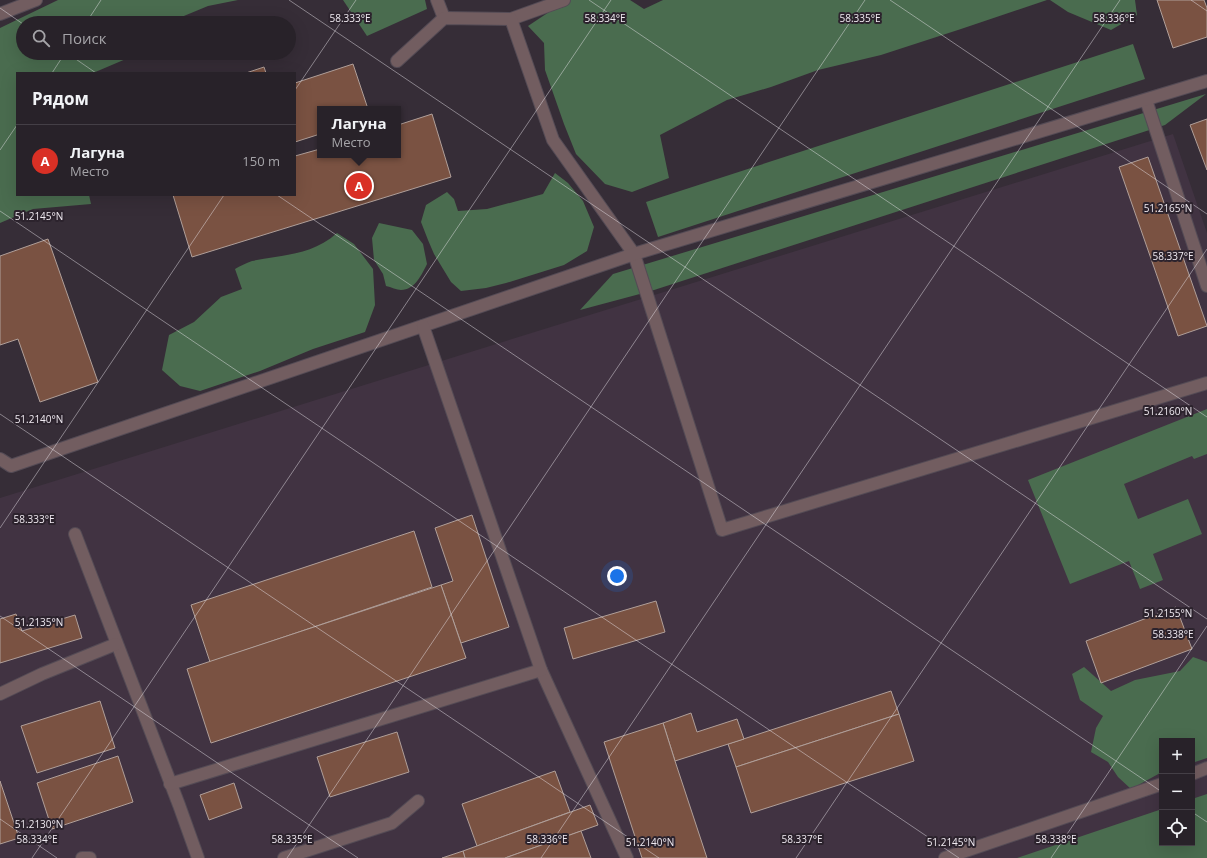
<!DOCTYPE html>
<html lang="ru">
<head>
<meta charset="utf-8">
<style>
  :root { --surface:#282229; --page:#342f35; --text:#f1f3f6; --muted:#a5a4a8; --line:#443f46; --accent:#d93025 }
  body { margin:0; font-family:"Open Sans",sans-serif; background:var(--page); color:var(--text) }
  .controls { position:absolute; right:12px; bottom:12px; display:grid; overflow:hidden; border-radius:0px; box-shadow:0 4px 16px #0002 }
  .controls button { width:36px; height:36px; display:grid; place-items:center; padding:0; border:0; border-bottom:1px solid var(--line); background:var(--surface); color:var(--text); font:20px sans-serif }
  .you { position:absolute; left:617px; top:576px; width:14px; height:14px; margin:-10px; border:3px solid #fff; border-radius:50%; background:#1a73e8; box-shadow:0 0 0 6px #1a73e833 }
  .badge { display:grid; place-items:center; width:26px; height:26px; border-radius:50%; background:var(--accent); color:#fff; font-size:13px; font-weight:700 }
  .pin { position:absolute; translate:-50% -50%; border:2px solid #fff; box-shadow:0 1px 4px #0006 }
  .popup { position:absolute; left:317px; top:106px; width:84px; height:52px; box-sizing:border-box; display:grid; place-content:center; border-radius:0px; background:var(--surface); filter:drop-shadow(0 1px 3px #0005); font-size:13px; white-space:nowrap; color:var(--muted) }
  .popup b { font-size:15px; color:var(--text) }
  .popup::after { content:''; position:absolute; left:50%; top:100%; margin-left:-8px; border:8px solid transparent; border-top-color:var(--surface) }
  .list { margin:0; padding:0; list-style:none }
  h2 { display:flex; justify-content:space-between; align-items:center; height:52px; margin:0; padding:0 16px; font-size:17px }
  h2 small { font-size:13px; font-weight:400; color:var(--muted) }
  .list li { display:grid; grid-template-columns:26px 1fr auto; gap:12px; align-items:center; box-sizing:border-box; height:72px; padding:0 16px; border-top:1px solid var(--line) }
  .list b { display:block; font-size:15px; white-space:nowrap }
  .list p { margin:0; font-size:13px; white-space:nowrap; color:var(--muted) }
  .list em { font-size:13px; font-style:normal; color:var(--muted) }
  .icon { flex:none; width:22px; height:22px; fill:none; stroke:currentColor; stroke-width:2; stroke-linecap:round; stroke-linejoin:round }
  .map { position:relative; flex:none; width:1207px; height:858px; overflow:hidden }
  .search { position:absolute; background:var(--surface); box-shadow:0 4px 16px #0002; left:16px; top:16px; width:280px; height:44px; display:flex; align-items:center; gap:10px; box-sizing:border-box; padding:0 14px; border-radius:22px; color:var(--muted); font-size:15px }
  .panel { position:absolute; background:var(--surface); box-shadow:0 4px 16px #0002; left:16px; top:72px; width:280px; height:124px; border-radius:0px }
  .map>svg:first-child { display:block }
</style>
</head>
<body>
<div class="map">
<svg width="1207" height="858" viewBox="0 0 1207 858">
  <rect width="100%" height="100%" fill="#362d37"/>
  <!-- built -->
  <path fill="#413342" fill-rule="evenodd" d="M1173,134L1207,233V858H0V498ZM1162,741H1192V843H1162Z"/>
  <!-- forest -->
  <g fill="#4a6c4f">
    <path d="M58,0H238L208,6L167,23H23V53H140L93,73H17V195H89L91,204L33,209L0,223V28Z"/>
    <path d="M343,0H425L427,9L367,36Z"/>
    <path d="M562,0H630L644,9L663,0H1047L961,29L881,55L818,70L771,87L727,100L660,135L669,178L632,192L605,184L576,154L564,124L545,70L544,43L528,26L558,6Z"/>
    <path d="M1050,0H1135L1137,15L1111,30L1068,12Z"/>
    <path d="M1133,44L1145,79L658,237L646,202Z"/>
    <path d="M1206,94L1165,125L651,291L580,310L613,274Z"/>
    <path d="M555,173L568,183L583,201L594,227L587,251L564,265L506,283L486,288L461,291L451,282L434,254L428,240L421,222L426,205L447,192L454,199L458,211L487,209L543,194Z"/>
    <path d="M379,223L412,230L423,244L427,264C422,274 415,290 401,290C397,290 391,287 386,286L383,274L374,260L372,238Z"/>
    <path d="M337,233L354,244L373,269L375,305L365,332L313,349L260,371L200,391L180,386L162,370L169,335L194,322L221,297L242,289L235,269C240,266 246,263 252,261C284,254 311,256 337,233Z"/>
    <path d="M1207,409V454L1194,459L1192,456L1124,484L1138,519L1188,499L1202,534L1153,554L1163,580L1140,589L1129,561L1070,584L1028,480Z"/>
    <path d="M1193,657L1207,662V758L1192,763V741H1162V772L1131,789L1118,777L1108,762L1091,752L1096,728L1103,716L1080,700L1072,674L1084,667L1111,691L1135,680L1180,671Z"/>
    <path d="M1207,794V858H1017L1162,809V843H1192V799Z"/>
  </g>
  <!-- building -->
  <g fill="#7a5242" stroke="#b09f99">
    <path d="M1157,0H1204L1207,8V37L1173,48Z"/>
    <path d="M353,64L368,109H320V134L295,142V83Z"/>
    <path d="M264,67L266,73H246Z"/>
    <path d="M432,114L451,177L192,257L173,195H295V156L320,149V155H398V125Z"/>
    <path d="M1207,119V170L1190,125Z"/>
    <path d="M1148,157L1207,326L1178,336L1119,167Z"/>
    <path d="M48,239L98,382L40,402L18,339L0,345V256Z"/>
    <path d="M472,515L509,627L461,643L441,585L453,581L435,528Z"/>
    <path d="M414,531L432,587L210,662L191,605Z"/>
    <path d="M441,585L466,658L211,743L187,669Z"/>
    <path d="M656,601L665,632L573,659L564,628Z"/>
    <path d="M1176,607L1192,649L1101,683L1086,641Z"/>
    <path d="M16,614L22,631L75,615L82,638L0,663V619Z"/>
    <path d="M891,691L899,714L736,767L728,744Z"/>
    <path d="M100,701L115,748L37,773L21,726Z"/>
    <path d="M691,713L697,732L737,719L744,739L675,761L663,723Z"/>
    <path d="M899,714L914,761L751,813L736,767Z"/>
    <path d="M663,723L675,761L707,858H642L604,742Z"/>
    <path d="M397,732L409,772L330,797L317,757Z"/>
    <path d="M118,756L133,802L52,829L37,783Z"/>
    <path d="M555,771L570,812L477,846L462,804Z"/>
    <path d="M0,781L19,838L0,844Z"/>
    <path d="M234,783L242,808L209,820L200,795Z"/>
    <path d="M590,805L598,825L505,858H465L463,851Z"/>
    <path d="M581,831L591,858H505Z"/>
    <path d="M463,851L465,858H442Z"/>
  </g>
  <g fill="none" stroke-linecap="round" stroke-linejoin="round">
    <!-- minor casing -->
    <g stroke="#544b55" stroke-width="14">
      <g id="minor">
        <path d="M437,0L444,18"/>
        <path d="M0,14L36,0"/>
        <path d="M511,19L564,0"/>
        <path d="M397,61L444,18L511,19L553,140L634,254L722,530L1207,383"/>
        <path d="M1146,100L1207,286"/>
        <path d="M0,459L11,466L634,254L1207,81"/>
        <path d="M75,534L179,805L198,858"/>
        <path d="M541,670L627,858"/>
        <path d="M0,694L42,674L116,644"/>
        <path d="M1192,774L1207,768"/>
        <path d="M170,784L541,670L423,326"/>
        <path d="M82,858H90"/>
        <path d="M284,858L392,823L418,801"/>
        <path d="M945,858L1162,784"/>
      </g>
    </g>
    <!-- minor -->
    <use href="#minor" stroke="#725d60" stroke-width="12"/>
  </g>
  <!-- ticks -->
  <path fill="none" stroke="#f0eaf1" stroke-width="1" stroke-opacity="0.45" d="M289,0L1207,619M589,0L1207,417M890,0L1207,214M1191,0L1207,11M0,8L23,24M86,23L101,0M67,53L96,73M52,73L65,53M295,90L356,0M0,150L17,125M277,195L1162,792M0,211L959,858M0,414L659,858M0,528L224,195M0,616L358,858M1192,812L1207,822M0,819L57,858M32,858L611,0M287,858L865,0M541,858L1120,0M796,858L1207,249M1051,858L1207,626"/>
  <g font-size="10" text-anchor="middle" fill="#f0eaf1" stroke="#2c232d" stroke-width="4" stroke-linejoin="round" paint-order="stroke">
    <text x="860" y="22">58.335°E</text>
    <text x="1114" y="22">58.336°E</text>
    <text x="350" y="22">58.333°E</text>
    <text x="605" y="22">58.334°E</text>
    <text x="1168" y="212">51.2165°N</text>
    <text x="39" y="220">51.2145°N</text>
    <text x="1173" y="260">58.337°E</text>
    <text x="1168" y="415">51.2160°N</text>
    <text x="39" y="423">51.2140°N</text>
    <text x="34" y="523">58.333°E</text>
    <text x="1168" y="617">51.2155°N</text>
    <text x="39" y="626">51.2135°N</text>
    <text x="1173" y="638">58.338°E</text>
    <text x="39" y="828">51.2130°N</text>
    <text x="37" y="843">58.334°E</text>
    <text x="292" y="843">58.335°E</text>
    <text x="547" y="843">58.336°E</text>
    <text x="802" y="843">58.337°E</text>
    <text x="1056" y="843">58.338°E</text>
    <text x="650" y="846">51.2140°N</text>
    <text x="951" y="846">51.2145°N</text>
  </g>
</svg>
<div class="controls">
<button>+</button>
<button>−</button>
<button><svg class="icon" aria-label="locate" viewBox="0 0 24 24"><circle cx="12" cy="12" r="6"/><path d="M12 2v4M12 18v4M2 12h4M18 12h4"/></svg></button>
</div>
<div class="you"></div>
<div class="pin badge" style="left:359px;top:186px">A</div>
<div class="popup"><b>Лагуна</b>Место</div>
<div class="search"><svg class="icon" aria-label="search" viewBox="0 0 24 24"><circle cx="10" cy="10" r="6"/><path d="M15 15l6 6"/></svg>Поиск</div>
<section class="panel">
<h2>Рядом<small></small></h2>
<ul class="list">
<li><span class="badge">A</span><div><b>Лагуна</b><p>Место</p></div><em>150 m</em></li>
</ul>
</section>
</div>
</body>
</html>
